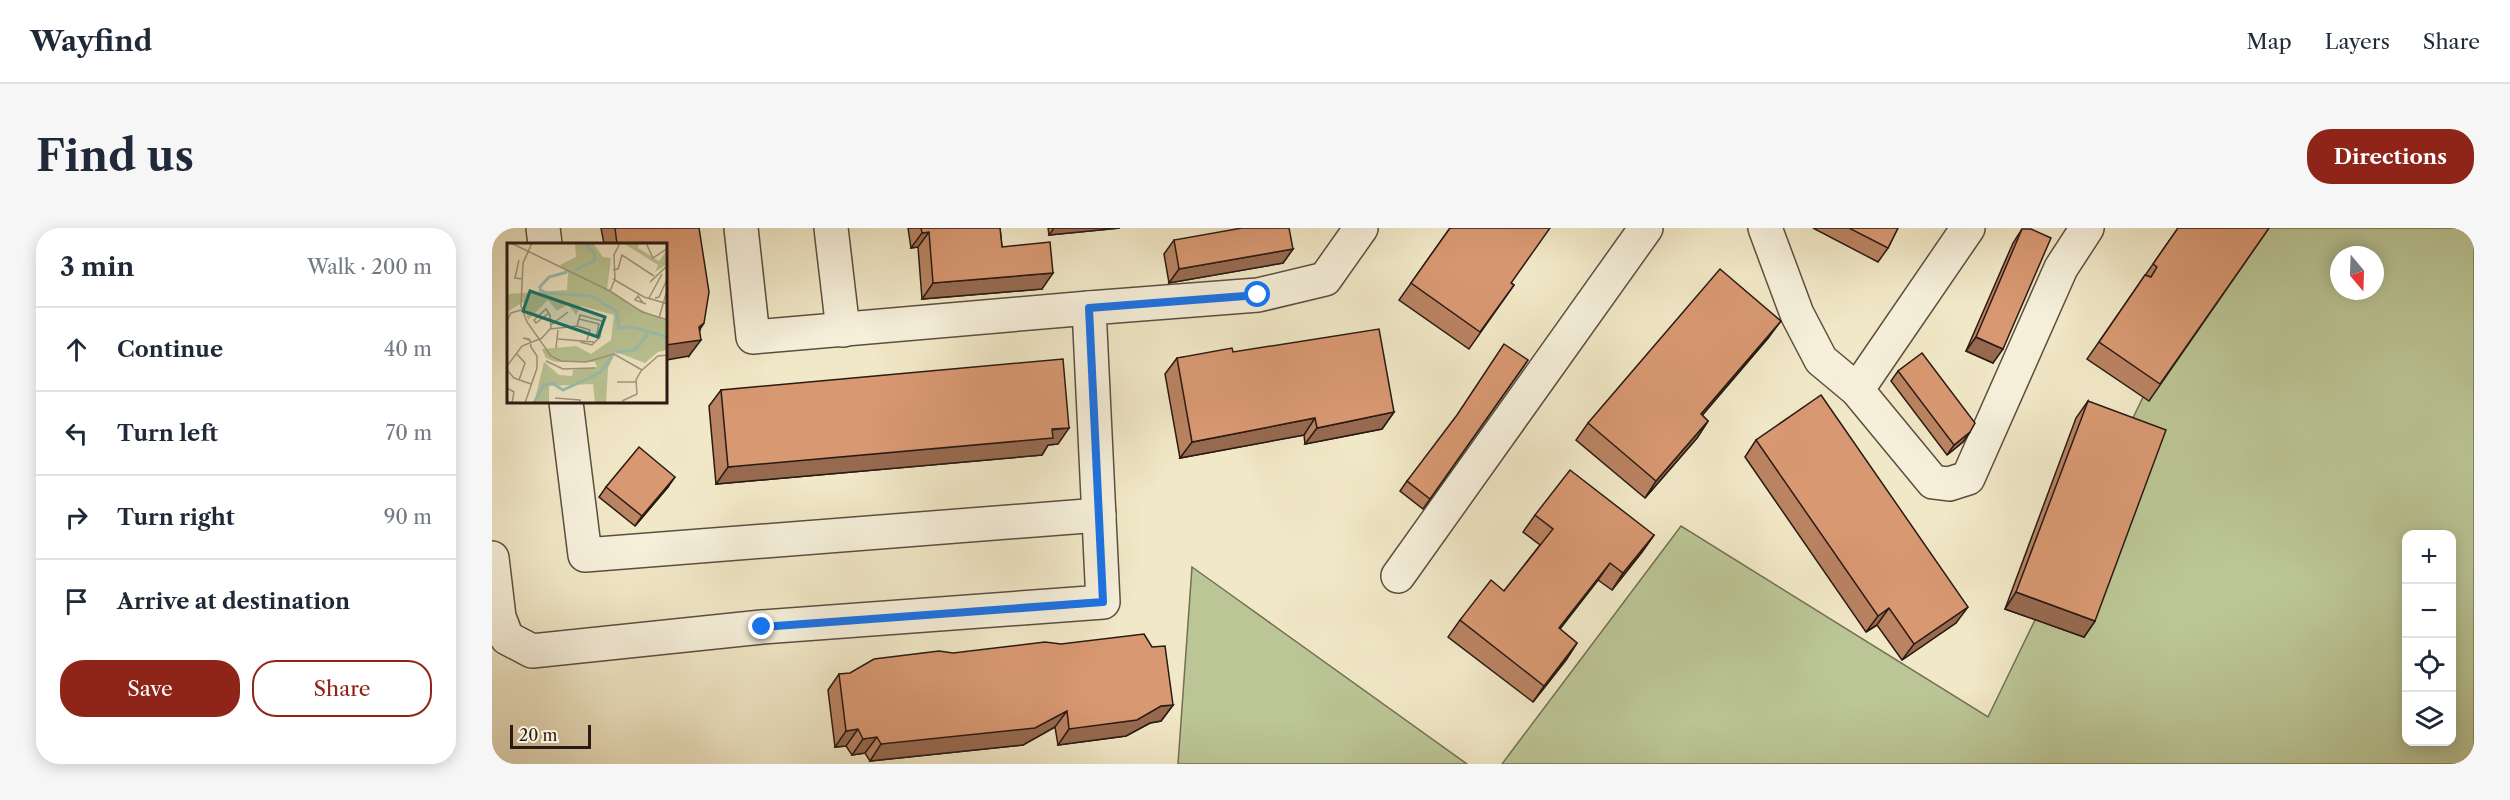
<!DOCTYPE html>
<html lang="en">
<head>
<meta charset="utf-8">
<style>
  :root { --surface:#fff; --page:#f6f6f7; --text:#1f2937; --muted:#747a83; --line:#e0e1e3; --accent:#8f2418 }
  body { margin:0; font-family:"Libre Caslon Text",serif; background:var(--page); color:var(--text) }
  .controls { position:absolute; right:18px; bottom:18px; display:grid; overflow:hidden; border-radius:12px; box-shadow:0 3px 15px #0003 }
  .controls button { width:54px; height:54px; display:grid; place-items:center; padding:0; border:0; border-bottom:2px solid var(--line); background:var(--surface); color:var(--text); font:30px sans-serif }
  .compass { position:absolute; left:1838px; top:18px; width:54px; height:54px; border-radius:50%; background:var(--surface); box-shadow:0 3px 15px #0003; rotate:161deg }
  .scale { position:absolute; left:18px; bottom:15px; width:81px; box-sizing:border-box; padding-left:6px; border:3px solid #2a1a14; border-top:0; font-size:16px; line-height:21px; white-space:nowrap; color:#2a1a14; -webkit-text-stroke:4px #f6f0db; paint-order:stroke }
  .stop { position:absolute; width:18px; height:18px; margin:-14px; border:4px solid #1a73e8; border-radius:50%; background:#fff }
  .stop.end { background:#1a73e8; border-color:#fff; box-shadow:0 2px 6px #0008 }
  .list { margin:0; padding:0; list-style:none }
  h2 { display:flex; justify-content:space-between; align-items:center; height:78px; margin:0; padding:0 24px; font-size:26px }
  h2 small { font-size:20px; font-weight:400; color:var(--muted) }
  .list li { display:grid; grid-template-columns:39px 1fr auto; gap:18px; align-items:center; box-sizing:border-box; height:84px; padding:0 24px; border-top:2px solid var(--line) }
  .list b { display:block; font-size:22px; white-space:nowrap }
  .list em { font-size:20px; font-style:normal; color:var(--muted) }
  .actions { display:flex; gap:12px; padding:18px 24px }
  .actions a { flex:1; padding:14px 0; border:2px solid var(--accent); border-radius:24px; text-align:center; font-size:21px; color:var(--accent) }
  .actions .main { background:var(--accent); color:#fff }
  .icon { flex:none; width:33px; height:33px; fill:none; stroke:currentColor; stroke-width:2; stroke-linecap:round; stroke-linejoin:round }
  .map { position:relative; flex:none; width:1982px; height:536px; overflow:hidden; border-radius:24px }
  header { display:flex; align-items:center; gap:36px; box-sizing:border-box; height:84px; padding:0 30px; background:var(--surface); border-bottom:2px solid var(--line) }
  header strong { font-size:28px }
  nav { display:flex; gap:33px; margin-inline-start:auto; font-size:21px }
  .intro { display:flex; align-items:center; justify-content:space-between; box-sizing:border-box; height:144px; padding:0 36px }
  h1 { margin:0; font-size:42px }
  .button { padding:15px 27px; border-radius:24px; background:var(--accent); color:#fff; font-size:21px; font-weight:700 }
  main { display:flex; gap:36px; padding:0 36px }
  aside { flex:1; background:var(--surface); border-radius:24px; box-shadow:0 3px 15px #0003 }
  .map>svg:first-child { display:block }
</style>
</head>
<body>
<header>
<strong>Wayfind</strong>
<nav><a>Map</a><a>Layers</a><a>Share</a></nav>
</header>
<div class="intro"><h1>Find us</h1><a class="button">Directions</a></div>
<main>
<aside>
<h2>3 min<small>Walk · 200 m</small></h2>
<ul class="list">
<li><svg class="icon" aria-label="ahead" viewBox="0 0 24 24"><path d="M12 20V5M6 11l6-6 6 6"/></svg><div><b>Continue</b></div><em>40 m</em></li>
<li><svg class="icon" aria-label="left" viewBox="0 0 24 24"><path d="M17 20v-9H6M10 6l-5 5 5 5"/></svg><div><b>Turn left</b></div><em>70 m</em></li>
<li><svg class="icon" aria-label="right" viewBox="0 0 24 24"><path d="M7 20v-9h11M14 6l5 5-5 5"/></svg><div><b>Turn right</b></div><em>90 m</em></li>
<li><svg class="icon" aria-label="arrive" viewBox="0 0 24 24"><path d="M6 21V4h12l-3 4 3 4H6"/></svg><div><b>Arrive at destination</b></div></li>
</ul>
<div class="actions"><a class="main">Save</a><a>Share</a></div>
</aside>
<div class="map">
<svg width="1982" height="536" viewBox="0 0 1982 536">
  <rect width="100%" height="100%" fill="#f1e8c7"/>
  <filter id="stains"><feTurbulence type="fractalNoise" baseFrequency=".00333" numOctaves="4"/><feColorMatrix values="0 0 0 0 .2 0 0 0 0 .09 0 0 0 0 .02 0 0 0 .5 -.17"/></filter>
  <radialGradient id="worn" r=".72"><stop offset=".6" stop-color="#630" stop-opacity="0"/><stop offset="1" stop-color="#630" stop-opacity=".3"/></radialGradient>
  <!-- green -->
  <g fill="#bbc595" stroke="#727054" stroke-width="1.5" fill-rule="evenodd">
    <path d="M1733,0H1982V536H1010L1189,298L1496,489ZM1847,27H1883V63H1847ZM1914,307H1960V514H1914Z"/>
    <path d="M700,339L735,364L975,536H686Z"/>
  </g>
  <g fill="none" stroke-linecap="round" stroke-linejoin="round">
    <!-- minor casing -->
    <g stroke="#5c4e41" stroke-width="36">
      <g id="minor">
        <path d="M51,0L53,16"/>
        <path d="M249,0L261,109L597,80"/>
        <path d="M339,0L351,102"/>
        <path d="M1273,0L1305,86L1329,132L1365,162L1441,254L1457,256L1476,250L1569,40L1595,0"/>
        <path d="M1365,162L1476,0"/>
        <path d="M74,174L93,327L607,287"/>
        <path d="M0,330L7,389L15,410L40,423L270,399L611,374L597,80L766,67L833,51L869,0"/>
        <path d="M906,348L1154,0"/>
      </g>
    </g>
    <!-- path -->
    <path stroke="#2a1a14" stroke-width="4" stroke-dasharray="4.5 3" stroke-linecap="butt" d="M1975,0L1982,9"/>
    <!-- minor -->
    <use href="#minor" stroke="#f6f0db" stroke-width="33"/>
  </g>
  <!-- wall -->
  <g fill="#ba8362" stroke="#2a1a14" stroke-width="1.5">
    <path d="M109,0H207L208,102L197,128L174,16H112Z"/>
    <path d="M416,0H508L510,19L550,61L430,71L426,19L419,20Z"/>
    <path d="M556,0H628L557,7Z"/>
    <path d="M958,0L1022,57L977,121L907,72Z"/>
    <path d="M1321,0H1406L1396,20L1386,34Z"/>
    <path d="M1686,0H1777L1657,173L1595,131Z"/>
    <path d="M1530,1L1501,135L1474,123L1521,15Z"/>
    <path d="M682,12L801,21L791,35L677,55L672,26Z"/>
    <path d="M1277,109L1210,187L1216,193L1205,210L1153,270L1084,212L1096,195Z"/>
    <path d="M741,124L902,184L890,201L813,216L812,207L688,230L673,146L685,130Z"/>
    <path d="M1036,132L931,281L908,263L915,253Z"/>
    <path d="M1406,143L1478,204L1471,214L1455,227L1399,153Z"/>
    <path d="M229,162L566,216L556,217L550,227L224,256L217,178Z"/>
    <path d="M1596,173L1603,393L1592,409L1513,381L1584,190Z"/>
    <path d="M1264,212L1464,395L1410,432L1385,397L1374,404L1253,229Z"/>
    <path d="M114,259H176L143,298L107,269Z"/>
    <path d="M1043,287L1162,307L1150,324L1120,362L1106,352L1068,401L1085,415L1074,432L1041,474L956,409L968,392L1012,363L1048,317L1031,304Z"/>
    <path d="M347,446L681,477L669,493L658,495L634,508L566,517L563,499L531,517L378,533L373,525L360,527L354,518L343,519L336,462Z"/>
  </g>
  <!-- shaded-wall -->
  <g fill="#976a50" stroke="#2a1a14" stroke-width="1.5">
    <path d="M562,0H628L557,7Z"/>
    <path d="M437,4L426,19L419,20L430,5Z"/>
    <path d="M801,21L791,35L677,55L687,41Z"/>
    <path d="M561,45L550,61L430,71L441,55Z"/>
    <path d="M1289,93L1277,109L1197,203L1209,186Z"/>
    <path d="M212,95L201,112H209L197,128L174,132V117Z"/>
    <path d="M1484,109L1511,121L1501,135L1474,123Z"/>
    <path d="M902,184L890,201L813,216L825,200Z"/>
    <path d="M823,190L812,207L688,230L700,214Z"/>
    <path d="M1216,193L1205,210L1153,270L1164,253Z"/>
    <path d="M577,200L566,216L556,217L550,227L224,256L236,239Z"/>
    <path d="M1478,204L1471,214L1455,227L1462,217Z"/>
    <path d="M183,249L176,259L143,298L150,288Z"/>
    <path d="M1162,307L1150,324L1120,362L1131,345Z"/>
    <path d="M1118,335L1106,352L1055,417L1067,400Z"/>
    <path d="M1524,364L1603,393L1592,409L1513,381Z"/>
    <path d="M1476,379L1464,395L1410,432L1422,416Z"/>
    <path d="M1397,380L1385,397L1374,404L1386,388Z"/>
    <path d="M1085,415L1074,432L1041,474L1052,458Z"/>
    <path d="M681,477L669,493L658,495L634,508L566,517L577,501L669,478Z"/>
    <path d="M575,483L563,499L531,517L378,533L389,516Z"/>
    <path d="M366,501L354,518L343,519L354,503Z"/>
    <path d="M385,509L373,525L360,527L371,511Z"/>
  </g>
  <!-- building -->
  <g fill="#d89872" stroke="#2a1a14" stroke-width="1.5">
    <path d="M123,0H207L217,64L212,95L207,99L209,112L174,117V16H125Z"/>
    <path d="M429,0H508L510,19L558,14L561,45L441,55L437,4L430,5Z"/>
    <path d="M750,0H797L801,21L687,41L682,12Z"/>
    <path d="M958,0H1058L1019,55L1022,57L988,104L919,55Z"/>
    <path d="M1357,0H1406L1396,20Z"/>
    <path d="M1686,0H1777L1668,156L1607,114L1653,47L1659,49L1665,39L1661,36Z"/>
    <path d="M1530,1H1539L1559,10L1511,121L1484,109Z"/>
    <path d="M1228,41L1289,93L1209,186L1216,193L1164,253L1096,195Z"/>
    <path d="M887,101L902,184L825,200L823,190L700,214L685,130L740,120L741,124Z"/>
    <path d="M1012,116L1036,132L938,271L915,253L965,187Z"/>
    <path d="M1430,125L1483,195L1478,204L1462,217L1406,143Z"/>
    <path d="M571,131L577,200L560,201L561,210L236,239L229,162Z"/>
    <path d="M1329,167L1476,379L1422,416L1397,380L1386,388L1264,212Z"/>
    <path d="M1596,173L1674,202L1603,393L1524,364Z"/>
    <path d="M147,219L183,249L150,288L114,259Z"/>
    <path d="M1078,242L1162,307L1131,345L1118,335L1067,400L1085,415L1052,458L968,392L999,352L1012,363L1061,301L1043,287Z"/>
    <path d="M652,406L660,419L673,418L681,477L669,478L645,492L577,501L575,483L543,500L389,516L385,509L371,511L366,501L354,503L347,446L358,445L382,431L447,423L461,425L553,414L569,416Z"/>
  </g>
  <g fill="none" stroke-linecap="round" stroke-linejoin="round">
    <!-- route -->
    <path stroke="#1a73e8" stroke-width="8" d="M270,399L611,374L597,80L766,67"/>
  </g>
  <!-- overview -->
  <g transform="translate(15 15)">
    <rect width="160" height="160" fill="#f1e8c7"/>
    <path d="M68,0H86L96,14L104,15L100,46L125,63L160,78V107L151,109L138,120L109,109L101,125L99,160H88L86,141L42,143V160H27L37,119L52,132L65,133L66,127L90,124L88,119H49L39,115L35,106L69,103L84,111L104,97L107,72L74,63L69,72L61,61L50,68L41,57L21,77L16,59L0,69V51L60,47L61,30L53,22L69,14ZM116,0H132L131,5L152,18L160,7V21L148,29L151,22Z" fill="#bbc595"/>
    <path fill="none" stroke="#9bc0b1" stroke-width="3" d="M68,27L88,17L87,10L77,0M32,45L42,34L60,29M32,46L39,50L85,53L110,69L112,85L125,84L161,94M109,109L128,107L141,91M27,160L36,143L45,140L56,147L94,129L105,113"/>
    <path fill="none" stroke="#a1967f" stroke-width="1.5" d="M4,0L103,48L135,69L161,77M25,0L16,20L14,63L20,79L44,113L54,118L79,119L107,111L135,127M139,0L146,15L161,5M12,17L8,35L16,36M106,27L111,26L115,12L147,33M106,36L137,54L161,61M143,39L161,22M103,48L108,36L107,12L113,0M142,55L155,31M148,55L152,54L161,34M136,60L131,53L128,57L139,61M42,70L29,80L27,77L39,66L43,72L44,86M152,75L161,44M72,76L92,81L89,95M0,78L4,70L14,67M44,82L61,69M70,83L83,87L80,97M34,96L43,86L70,83L73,72L95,78L93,94L85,102L73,99M51,96L87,99M49,105L51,87M9,110L18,120L12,137M39,118L56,126L88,125M0,123L15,103L35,95M0,127L7,135L24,141M110,139H129M0,145L7,149L5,160M48,155L73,157V160M115,158L130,151L129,137L134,128L151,113L161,112M18,160L30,125V113L24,104L23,97L22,96L16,95L23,97"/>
    <path fill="#0f766e" fill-opacity="0.15" stroke="#0f766e" stroke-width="3" d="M23,48L98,74L91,94L16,68Z"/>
    <rect width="160" height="160" fill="none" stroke="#2a1a14" stroke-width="3"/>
  </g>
  <rect width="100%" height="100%" filter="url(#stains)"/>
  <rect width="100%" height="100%" fill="url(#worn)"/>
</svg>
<div class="controls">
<button>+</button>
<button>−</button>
<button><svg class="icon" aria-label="locate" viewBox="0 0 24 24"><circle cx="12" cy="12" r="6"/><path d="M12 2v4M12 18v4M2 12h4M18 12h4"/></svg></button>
<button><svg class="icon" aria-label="layers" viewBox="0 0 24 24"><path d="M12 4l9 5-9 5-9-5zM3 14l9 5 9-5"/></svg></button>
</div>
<svg class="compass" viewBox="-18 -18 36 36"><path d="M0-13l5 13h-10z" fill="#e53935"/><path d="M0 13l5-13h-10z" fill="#747a83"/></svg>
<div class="scale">20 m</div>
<div class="stop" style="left:766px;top:67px"></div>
<div class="stop end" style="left:270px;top:399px"></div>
</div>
</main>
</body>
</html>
